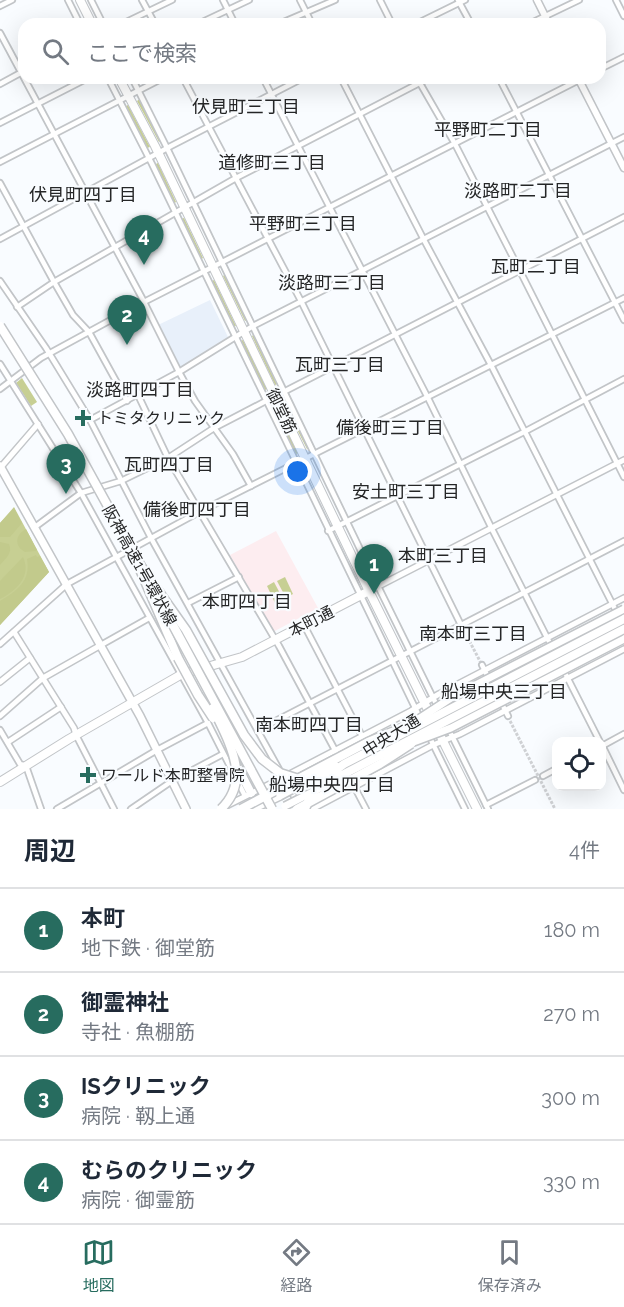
<!DOCTYPE html>
<html lang="ja">
<head>
<meta charset="utf-8">
<style>
  :root { --surface:#fff; --page:#f2f2f3; --text:#1f2937; --muted:#747a83; --line:#e0e1e3; --accent:#276c5f }
  body { margin:0; font-family:Raleway,"Noto Sans JP",sans-serif; background:var(--page); color:var(--text) }
  .controls { position:absolute; right:18px; bottom:18px; display:grid; overflow:hidden; border-radius:12px; box-shadow:0 6px 24px #0002 }
  .controls button { width:54px; height:54px; display:grid; place-items:center; padding:0; border:0; border-bottom:2px solid var(--line); background:var(--surface); color:var(--text); font:30px sans-serif }
  .you { position:absolute; left:298px; top:472px; width:21px; height:21px; margin:-15px; border:4px solid #fff; border-radius:50%; background:#1a73e8; box-shadow:0 0 0 9px #1a73e833 }
  .badge { display:grid; place-items:center; width:39px; height:39px; border-radius:50%; background:var(--accent); color:#fff; font-size:20px; font-weight:700 }
  .pin { position:absolute; translate:-50% -50px; filter:drop-shadow(0 2px 3px #0008) }
  .pin::after { content:''; position:absolute; top:32px; width:21px; height:18px; background:inherit; clip-path:polygon(0 0,100% 0,50% 100%) }
  .list { margin:0; padding:0; list-style:none }
  h2 { display:flex; justify-content:space-between; align-items:center; height:78px; margin:0; padding:0 24px; font-size:26px }
  h2 small { font-size:20px; font-weight:400; color:var(--muted) }
  .list li { display:grid; grid-template-columns:39px 1fr auto; gap:18px; align-items:center; box-sizing:border-box; height:84px; padding:0 24px; border-top:2px solid var(--line) }
  .list b { display:block; font-size:22px; white-space:nowrap }
  .list p { margin:0; font-size:20px; white-space:nowrap; color:var(--muted) }
  .list em { font-size:20px; font-style:normal; color:var(--muted) }
  .icon { flex:none; width:33px; height:33px; fill:none; stroke:currentColor; stroke-width:2; stroke-linecap:round; stroke-linejoin:round }
  .map { position:relative; flex:none; width:624px; height:809px; overflow:hidden }
  .search { position:absolute; background:var(--surface); box-shadow:0 6px 24px #0002; left:18px; right:18px; top:18px; height:66px; display:flex; align-items:center; gap:15px; box-sizing:border-box; padding:0 21px; border-radius:18px; color:var(--muted); font-size:22px }
  .sheet { height:414px; background:var(--surface) }
  nav { display:flex; justify-content:space-around; align-items:center; box-sizing:border-box; height:84px; border-top:2px solid var(--line); background:var(--surface); font-size:16px; color:var(--muted) }
  nav a { display:grid; justify-items:center; gap:3px }
  nav .on { color:var(--accent) }
  .map>svg:first-child { display:block }
</style>
</head>
<body>
<div class="map">
<svg width="624" height="809" viewBox="0 0 624 809">
  <rect width="100%" height="100%" fill="#f9fcff"/>
  <!-- built -->
  <path fill="#e8f0fa" d="M210,300L228,337L181,367H178L158,325Z"/>
  <!-- education -->
  <path fill="#fdedf0" d="M276,531L318,608L273,632L230,555Z"/>
  <!-- green -->
  <g fill="#c7cf93">
    <path d="M140,99L162,140L159,142L137,101Z"/>
    <path d="M128,105L150,147L147,148L125,107Z"/>
    <path d="M158,163L176,202L173,204L154,165Z"/>
    <path d="M184,218L203,258L200,260L181,219Z"/>
    <path d="M226,274L248,319L245,321L223,276Z"/>
    <path d="M214,280L236,326L232,327L211,282Z"/>
    <path d="M255,334L279,383L275,385L252,336Z"/>
    <path d="M243,340L267,389L263,391L239,342Z"/>
    <path d="M22,378L37,402L31,406L16,383Z"/>
    <path d="M287,400L310,448L307,449L283,402Z"/>
    <path d="M274,406L298,453L294,455L271,408Z"/>
    <path d="M14,507L49,572L0,625V523Z"/>
    <path d="M285,577L293,594L286,598L277,581Z"/>
    <path d="M274,582L283,599L275,603L267,586Z"/>
  </g>
  <!-- forest -->
  <g fill="#c2ca8c">
    <path d="M14,508L22,523L10,537H0V523Z"/>
    <path d="M26,529L37,550L36,551L25,552C14,546 15,535 26,529Z"/>
    <path d="M0,542L9,544C13,553 6,558 0,565Z"/>
    <path d="M36,555L37,557L40,556L49,572L0,625V601C17,591 31,581 27,559Z"/>
    <path d="M23,557C32,576 16,591 0,599V581Z"/>
  </g>
  <g fill="none" stroke-linecap="round" stroke-linejoin="round">
    <!-- pedestrian-tunnel -->
    <g stroke="#cfd1d4" stroke-width="3" stroke-dasharray="3 1.5" stroke-linecap="butt">
      <path d="M461,625L482,665"/>
      <path d="M508,717L555,809"/>
    </g>
    <!-- minor casing -->
    <g stroke="#c2c5c8" stroke-width="8">
      <g id="minor">
        <path d="M68,0L80,24"/>
        <path d="M91,0L103,24"/>
        <path d="M142,0L155,24"/>
        <path d="M223,0L235,24"/>
        <path d="M300,0L312,24"/>
        <path d="M380,0L392,24"/>
        <path d="M458,0L471,24"/>
        <path d="M616,0L624,16"/>
        <path d="M0,6L12,0"/>
        <path d="M122,24L172,0"/>
        <path d="M198,24L249,0"/>
        <path d="M279,24L335,0"/>
        <path d="M416,24L465,0"/>
        <path d="M529,24L579,0"/>
        <path d="M0,33L142,298L179,372L195,401L233,454L251,486"/>
        <path d="M600,69L624,57"/>
        <path d="M108,78L152,164L421,720"/>
        <path d="M132,78L167,148L371,572L488,809"/>
        <path d="M183,78L301,301L461,625"/>
        <path d="M263,78L428,398L492,529L600,742"/>
        <path d="M341,78L424,240L491,365L617,613"/>
        <path d="M417,78L455,144L520,271L624,477"/>
        <path d="M499,78L624,320"/>
        <path d="M0,84L24,71"/>
        <path d="M0,123L88,78"/>
        <path d="M0,162L163,78"/>
        <path d="M0,183L54,282L73,315L89,332L127,401"/>
        <path d="M0,239L171,146L303,78"/>
        <path d="M0,281L46,348L90,420L151,538L301,809"/>
        <path d="M17,307L54,282L236,178L429,78"/>
        <path d="M0,364L81,493L208,723L245,796"/>
        <path d="M0,389L41,358L140,304L583,78"/>
        <path d="M138,395L168,458L279,646L336,752"/>
        <path d="M90,420L179,372L253,326L624,137"/>
        <path d="M35,527L81,493L121,481L168,458L214,428L262,403L624,217"/>
        <path d="M328,531L524,432L624,379"/>
        <path d="M67,584L201,511L624,298"/>
        <path d="M188,603L239,577"/>
        <path d="M304,625L362,736"/>
        <path d="M101,645L149,618"/>
        <path d="M482,665L489,679"/>
        <path d="M501,702L508,716"/>
        <path d="M0,730L20,764L26,766L41,809"/>
        <path d="M258,730L624,541"/>
        <path d="M76,735L114,809"/>
        <path d="M429,736L465,809"/>
        <path d="M602,745L624,790"/>
        <path d="M602,746L624,734"/>
        <path d="M543,776L556,769"/>
        <path d="M354,786L366,809"/>
        <path d="M486,805L535,780"/>
        <path d="M57,809L157,750L208,723"/>
        <path d="M131,809L172,781L223,754"/>
      </g>
    </g>
    <!-- tertiary casing -->
    <g stroke="#c2c5c8" stroke-width="8">
      <g id="tertiary">
        <path d="M1,467L38,424"/>
        <path d="M369,591L624,460"/>
        <path d="M14,632L74,728L76,735"/>
        <path d="M0,644L67,584"/>
        <path d="M0,682L30,658"/>
        <path d="M0,716L43,678L101,645"/>
        <path d="M8,742L61,707"/>
        <path d="M265,794L284,777L411,711L439,694L624,598"/>
        <path d="M224,807L278,780"/>
        <path d="M312,809L433,745L460,734L624,649"/>
      </g>
    </g>
    <!-- secondary casing -->
    <g stroke="#c2c5c8" stroke-width="9">
      <g id="secondary">
        <path d="M537,0L549,24"/>
        <path d="M578,78L624,168"/>
      </g>
    </g>
    <!-- primary casing -->
    <g stroke="#c2c5c8" stroke-width="10">
      <g id="primary">
        <path d="M0,466L140,716L186,809"/>
        <path d="M253,809L280,796"/>
      </g>
    </g>
    <!-- trunk casing -->
    <g stroke="#c2c5c8" stroke-width="10">
      <g id="trunk">
        <path d="M80,0L92,24"/>
        <path d="M119,78L155,146L362,577L431,716"/>
        <path d="M436,727L477,809"/>
        <path d="M0,782L69,739L182,674L242,657L369,591"/>
      </g>
    </g>
    <!-- motorway casing -->
    <g stroke="#c2c5c8" stroke-width="11">
      <g id="motorway">
        <path d="M139,567L178,658"/>
        <path d="M236,764L251,793"/>
      </g>
    </g>
    <!-- minor -->
    <use href="#minor" stroke="#fff" stroke-width="4.5"/>
    <!-- tertiary -->
    <use href="#tertiary" stroke="#fff" stroke-width="5"/>
    <!-- secondary -->
    <use href="#secondary" stroke="#fff" stroke-width="6"/>
    <!-- primary -->
    <use href="#primary" stroke="#fff" stroke-width="7"/>
    <!-- trunk -->
    <use href="#trunk" stroke="#fff" stroke-width="8"/>
    <!-- motorway -->
    <use href="#motorway" stroke="#fff" stroke-width="8"/>
    <!-- primary-bridge casing -->
    <g stroke="#c2c5c8" stroke-width="10" stroke-linecap="butt">
      <g id="primary-bridge">
        <path d="M411,724L454,696L624,609"/>
        <path d="M411,743L451,728L624,639"/>
        <path d="M280,796L336,766"/>
        <path d="M285,806L342,777"/>
      </g>
    </g>
    <!-- motorway-bridge casing -->
    <g stroke="#c2c5c8" stroke-width="11" stroke-linecap="butt">
      <g id="motorway-bridge">
        <path d="M0,326L68,434L142,568"/>
        <path d="M140,565L186,630L244,735L262,759L280,773L302,780L318,782L344,774L624,629"/>
        <path d="M160,601L272,809"/>
        <path d="M178,658L198,695L213,718"/>
        <path d="M213,708C227,739 253,779 221,809"/>
        <path d="M241,809L368,742L416,722"/>
        <path d="M297,809L380,764L411,744"/>
        <path d="M305,809C312,789 327,776 344,764L624,619"/>
      </g>
    </g>
    <!-- primary-bridge -->
    <use href="#primary-bridge" stroke="#fff" stroke-width="7"/>
    <!-- motorway-bridge -->
    <use href="#motorway-bridge" stroke="#fff" stroke-width="8"/>
  </g>
  <!-- markers -->
  <g fill="#276c5f" stroke="#f9fcff" stroke-width="2">
    <path d="M80 409h6v6h6v6h-6v6h-6v-6h-6v-6h6z"/>
    <path d="M85 766h6v6h6v6h-6v6h-6v-6h-6v-6h6z"/>
  </g>
  <g text-anchor="middle" stroke-width="4.5" stroke-linejoin="round" paint-order="stroke">
    <!-- street labels -->
    <g font-size="16" fill="#252627" stroke="#f9fcff">
      <text transform="translate(282 411) rotate(64)" y="6">御堂筋</text>
      <text transform="translate(140 565) rotate(61)" y="6">阪神高速1号環状線</text>
      <text transform="translate(311 621) rotate(-27)" y="6">本町通</text>
      <text transform="translate(391 735) rotate(-32)" y="6">中央大通</text>
    </g>
    <!-- poi labels -->
    <g font-size="16" fill="#252627" stroke="#f9fcff" text-anchor="start">
      <text x="97" y="424">トミタクリニック</text>
      <text x="101" y="781">ワールド本町整骨院</text>
    </g>
    <!-- neighbourhood labels -->
    <g font-size="18" fill="#252627" stroke="#f9fcff">
      <text x="246" y="113">伏見町三丁目</text>
      <text x="488" y="136">平野町二丁目</text>
      <text x="272" y="169">道修町三丁目</text>
      <text x="518" y="197">淡路町二丁目</text>
      <text x="83" y="201">伏見町四丁目</text>
      <text x="303" y="230">平野町三丁目</text>
      <text x="536" y="273">瓦町二丁目</text>
      <text x="332" y="289">淡路町三丁目</text>
      <text x="340" y="371">瓦町三丁目</text>
      <text x="140" y="396">淡路町四丁目</text>
      <text x="390" y="434">備後町三丁目</text>
      <text x="169" y="471">瓦町四丁目</text>
      <text x="406" y="498">安土町三丁目</text>
      <text x="197" y="516">備後町四丁目</text>
      <text x="443" y="562">本町三丁目</text>
      <text x="247" y="608">本町四丁目</text>
      <text x="473" y="640">南本町三丁目</text>
      <text x="504" y="698">船場中央三丁目</text>
      <text x="309" y="731">南本町四丁目</text>
      <text x="332" y="791">船場中央四丁目</text>
    </g>
  </g>
</svg>
<div class="controls">
<button><svg class="icon" aria-label="locate" viewBox="0 0 24 24"><circle cx="12" cy="12" r="6"/><path d="M12 2v4M12 18v4M2 12h4M18 12h4"/></svg></button>
</div>
<div class="you"></div>
<div class="pin badge" style="left:374px;top:594px">1</div>
<div class="pin badge" style="left:127px;top:345px">2</div>
<div class="pin badge" style="left:66px;top:494px">3</div>
<div class="pin badge" style="left:144px;top:265px">4</div>
<div class="search"><svg class="icon" aria-label="search" viewBox="0 0 24 24"><circle cx="10" cy="10" r="6"/><path d="M15 15l6 6"/></svg>ここで検索</div>
</div>
<section class="sheet">
<h2>周辺<small>4件</small></h2>
<ul class="list">
<li><span class="badge">1</span><div><b>本町</b><p>地下鉄 · 御堂筋</p></div><em>180 m</em></li>
<li><span class="badge">2</span><div><b>御霊神社</b><p>寺社 · 魚棚筋</p></div><em>270 m</em></li>
<li><span class="badge">3</span><div><b>ISクリニック</b><p>病院 · 靱上通</p></div><em>300 m</em></li>
<li><span class="badge">4</span><div><b>むらのクリニック</b><p>病院 · 御霊筋</p></div><em>330 m</em></li>
</ul>
</section>
<nav>
<a class="on"><svg class="icon" aria-label="map" viewBox="0 0 24 24"><path d="M3 6l6-2 6 2 6-2v14l-6 2-6-2-6 2zM9 4v14M15 6v14"/></svg>地図</a>
<a><svg class="icon" aria-label="directions" viewBox="0 0 24 24"><path d="M12 3l9 9-9 9-9-9zM9 14v-3h6M13 9l2 2-2 2"/></svg>経路</a>
<a><svg class="icon" aria-label="saved" viewBox="0 0 24 24"><path d="M7 4h10v16l-5-4-5 4z"/></svg>保存済み</a>
</nav>
</body>
</html>
